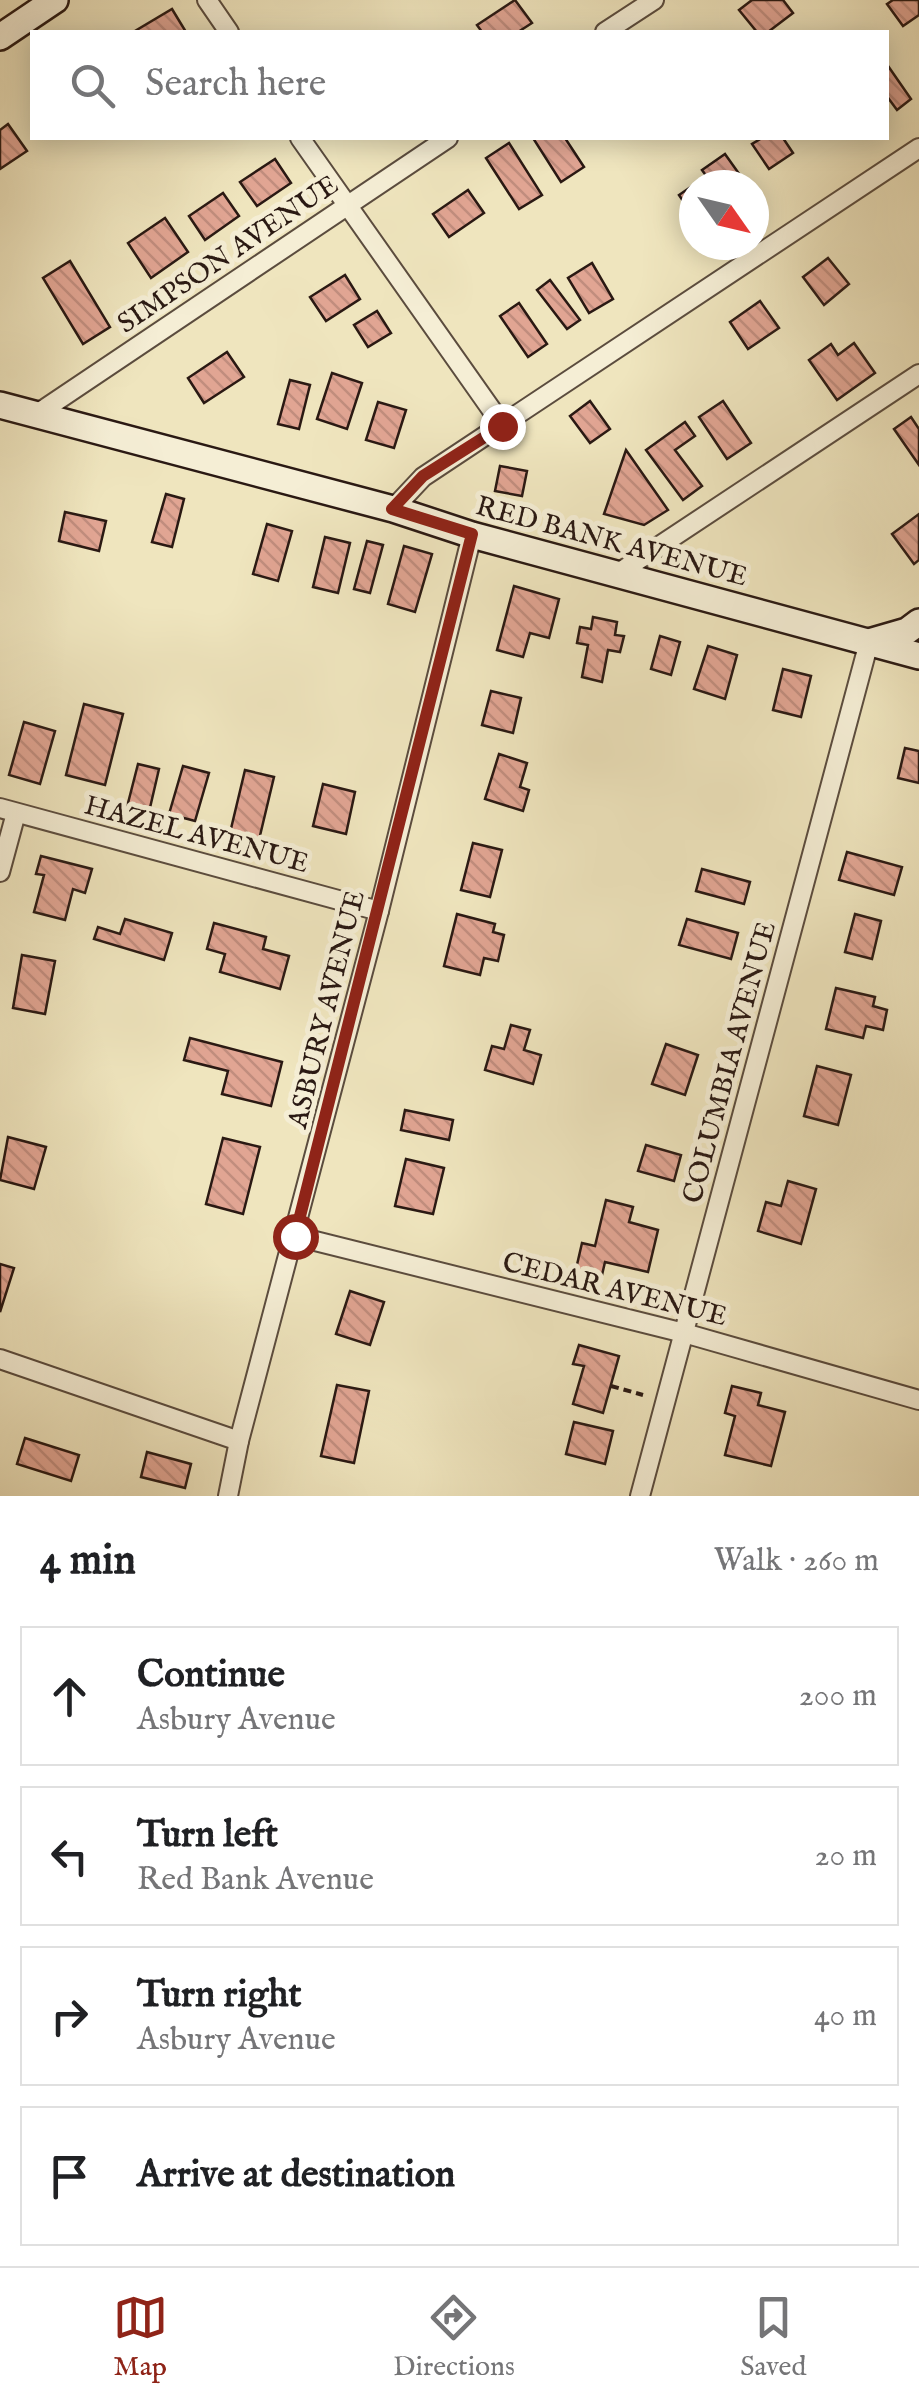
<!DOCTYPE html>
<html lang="en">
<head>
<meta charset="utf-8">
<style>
  :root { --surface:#fff; --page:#f2f2f2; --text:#202124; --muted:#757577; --line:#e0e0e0; --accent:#8f2418 }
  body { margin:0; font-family:"IM FELL English",serif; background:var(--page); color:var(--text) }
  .compass { position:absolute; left:679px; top:170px; width:90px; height:90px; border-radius:50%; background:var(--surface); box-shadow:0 5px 25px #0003; rotate:124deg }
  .stop { position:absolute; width:30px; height:30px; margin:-22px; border:8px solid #8f2418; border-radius:50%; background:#fff }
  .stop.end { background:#8f2418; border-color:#fff; box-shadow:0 2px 10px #0008 }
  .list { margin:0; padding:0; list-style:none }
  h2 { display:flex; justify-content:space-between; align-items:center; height:130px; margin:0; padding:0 40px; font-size:42px }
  h2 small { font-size:32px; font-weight:400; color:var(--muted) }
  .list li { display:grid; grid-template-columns:65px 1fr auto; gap:30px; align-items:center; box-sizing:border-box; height:140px; margin:0 20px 20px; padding:0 20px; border:2px solid var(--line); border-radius:0px }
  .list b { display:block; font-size:38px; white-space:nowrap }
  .list p { margin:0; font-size:32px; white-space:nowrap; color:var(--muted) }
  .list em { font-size:32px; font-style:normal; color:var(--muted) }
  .icon { flex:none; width:55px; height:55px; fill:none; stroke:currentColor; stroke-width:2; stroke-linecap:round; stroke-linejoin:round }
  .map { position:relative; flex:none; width:919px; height:1496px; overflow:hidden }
  .search { position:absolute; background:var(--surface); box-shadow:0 5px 25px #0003; left:30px; right:30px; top:30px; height:110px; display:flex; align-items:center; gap:25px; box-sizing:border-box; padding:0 35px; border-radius:0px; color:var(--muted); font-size:38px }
  .sheet { height:770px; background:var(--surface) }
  nav { display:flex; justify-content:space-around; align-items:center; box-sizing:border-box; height:140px; border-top:2px solid var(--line); background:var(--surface); font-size:28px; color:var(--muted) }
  nav a { display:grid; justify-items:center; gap:5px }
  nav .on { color:var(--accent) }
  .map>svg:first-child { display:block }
</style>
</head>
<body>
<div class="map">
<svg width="919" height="1496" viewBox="0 0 919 1496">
  <defs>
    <pattern id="building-back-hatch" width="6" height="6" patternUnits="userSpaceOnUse" patternTransform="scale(2.5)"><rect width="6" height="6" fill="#e1a593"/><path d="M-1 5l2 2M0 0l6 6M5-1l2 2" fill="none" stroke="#c18d7e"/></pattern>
  </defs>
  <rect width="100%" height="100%" fill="#efe5be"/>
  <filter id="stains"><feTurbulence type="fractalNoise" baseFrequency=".002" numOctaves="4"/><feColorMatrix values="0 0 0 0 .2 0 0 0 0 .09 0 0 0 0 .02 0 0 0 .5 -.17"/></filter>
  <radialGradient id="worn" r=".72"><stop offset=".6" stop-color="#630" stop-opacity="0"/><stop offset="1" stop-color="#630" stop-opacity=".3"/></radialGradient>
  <!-- building -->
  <g fill="url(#building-back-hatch)" stroke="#2a1913" stroke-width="2.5">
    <path d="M515,0L532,23L518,32H482L477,25Z"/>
    <path d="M752,0H783L793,13L768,32H757L739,10Z"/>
    <path d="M893,0H919V15L903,26L887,4Z"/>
    <path d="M172,9L186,32H136L135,31Z"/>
    <path d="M886,63L911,99L897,110L886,95Z"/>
    <path d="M8,124L27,151L0,169V130Z"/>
    <path d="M533,138H565L584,167L561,182Z"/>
    <path d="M762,138H783L793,153L769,169L752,144Z"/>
    <path d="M509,143L542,195L519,209L486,158Z"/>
    <path d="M725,154L747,185H713L702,170Z"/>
    <path d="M275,159L291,183L257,206L240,182Z"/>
    <path d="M698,182L700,185H694V217L679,195Z"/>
    <path d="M468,190L484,213L449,237L433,214Z"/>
    <path d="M223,193L239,216L205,240L189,216Z"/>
    <path d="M165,218L188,252L151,278L128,243Z"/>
    <path d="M828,258L849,284L824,305L803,277Z"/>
    <path d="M70,261L110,327L83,344L43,278Z"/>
    <path d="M592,263L613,299L589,313L568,278Z"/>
    <path d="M345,275L360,299L326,321L310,297Z"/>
    <path d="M550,280L580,320L567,329L537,290Z"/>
    <path d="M760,301L779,328L748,349L730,322Z"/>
    <path d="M519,303L547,344L528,357L500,316Z"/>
    <path d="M377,311L391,333L368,347L354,325Z"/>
    <path d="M854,343L875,373L837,400L809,360L831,344L838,355Z"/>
    <path d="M227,352L244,377L204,403L188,378Z"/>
    <path d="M332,373L362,383L347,429L317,419Z"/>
    <path d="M290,380L310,385L299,429L278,424Z"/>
    <path d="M590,401L610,429L590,443L570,416Z"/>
    <path d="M723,401L751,443L727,459L699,417Z"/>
    <path d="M378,402L406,410L394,448L366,440Z"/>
    <path d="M911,417L919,429V465L894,429Z"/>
    <path d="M685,422L695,436L675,450L702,486L683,500L646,450Z"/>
    <path d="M626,450L668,510L644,525L604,514Z"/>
    <path d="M500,466L527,471L522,496L495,491Z"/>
    <path d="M166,494L184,499L172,547L152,542Z"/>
    <path d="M65,512L106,521L99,551L59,541Z"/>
    <path d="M919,514V560L914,564L892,534Z"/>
    <path d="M267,524L292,531L278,581L253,574Z"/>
    <path d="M325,537L350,543L338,593L313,587Z"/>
    <path d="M367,541L383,545L370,593L354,589Z"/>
    <path d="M404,546L432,554L415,612L388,604Z"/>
    <path d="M514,586L559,599L549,638L530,633L523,657L497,650Z"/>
    <path d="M593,617L617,622L615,635L624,636L620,652L608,650L602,682L582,677L588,645L577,643L580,627L591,629Z"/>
    <path d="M660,636L680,642L671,675L651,669Z"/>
    <path d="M708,646L737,655L725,699L694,689Z"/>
    <path d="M783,669L811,676L801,717L773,710Z"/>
    <path d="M491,691L521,698L513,733L482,725Z"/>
    <path d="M84,704L123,714L105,785L66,775Z"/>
    <path d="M24,722L55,731L40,784L9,775Z"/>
    <path d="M905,748L919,751V783L898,778Z"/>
    <path d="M499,754L527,763L520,787L529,790L523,811L485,799Z"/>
    <path d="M138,764L159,769L149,812L127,807Z"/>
    <path d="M183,766L209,773L195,821L169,814Z"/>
    <path d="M245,770L274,777L258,844L229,837Z"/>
    <path d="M323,784L355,792L346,834L313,826Z"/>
    <path d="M473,843L502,850L490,897L461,890Z"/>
    <path d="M847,852L902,867L894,895L839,880Z"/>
    <path d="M41,856L92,869L85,893L73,889L65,920L34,912L44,875L36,874Z"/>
    <path d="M702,869L750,882L744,904L696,891Z"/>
    <path d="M457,914L495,924L493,932L504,935L498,961L484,958L480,975L444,966Z"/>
    <path d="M855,914L881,921L872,959L845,952Z"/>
    <path d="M125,919L172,933L164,960L94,939L98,927L120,934Z"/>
    <path d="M687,919L738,933L731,959L679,945Z"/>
    <path d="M214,923L266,937L263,949L289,956L280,989L220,972L225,954L207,949Z"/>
    <path d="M22,955L55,961L45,1014L13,1008Z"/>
    <path d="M836,988L875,997L873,1006L887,1010L883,1030L866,1026L863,1038L826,1029Z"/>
    <path d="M511,1025L530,1030L524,1050L541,1055L533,1084L485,1070L492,1046L504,1049Z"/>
    <path d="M190,1038L282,1062L271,1106L222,1094L228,1071L184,1060Z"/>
    <path d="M666,1044L698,1055L685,1095L652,1084Z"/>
    <path d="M817,1066L851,1075L838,1125L804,1116Z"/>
    <path d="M405,1110L453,1120L449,1140L401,1130Z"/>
    <path d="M8,1137L46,1147L34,1189L0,1180Z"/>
    <path d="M223,1138L260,1147L243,1214L206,1204Z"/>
    <path d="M646,1145L681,1155L674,1181L638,1171Z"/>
    <path d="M406,1159L444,1168L433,1214L395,1206Z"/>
    <path d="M788,1181L816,1189L801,1244L758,1231L766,1202L781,1206Z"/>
    <path d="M606,1200L633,1207L629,1222L658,1230L648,1272L605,1262L602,1275L576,1269L582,1243L595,1246Z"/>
    <path d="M0,1264L14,1268L0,1312Z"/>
    <path d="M350,1291L384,1302L370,1345L336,1334Z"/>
    <path d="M579,1345L619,1356L603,1413L573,1404L584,1366L573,1364Z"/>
    <path d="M337,1385L369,1391L354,1463L321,1456Z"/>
    <path d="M732,1386L761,1393L758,1405L785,1412L771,1466L725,1455L735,1416L725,1413Z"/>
    <path d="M574,1422L613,1431L605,1464L566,1454Z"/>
    <path d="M25,1438L79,1455L71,1481L17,1464Z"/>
    <path d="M147,1452L191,1464L185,1488L141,1477Z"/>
  </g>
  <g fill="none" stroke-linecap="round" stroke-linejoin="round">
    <!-- street casing -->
    <g stroke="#5b4c3e" stroke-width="22">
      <g id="street">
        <path d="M207,0L229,32"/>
        <path d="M605,32L654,0"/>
        <path d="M300,138L503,426"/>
        <path d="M37,414L448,138"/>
        <path d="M393,509L423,477L919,148"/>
        <path d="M620,572L919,374"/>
        <path d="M0,808L379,911"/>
        <path d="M0,872L16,813"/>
        <path d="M295,1236L684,1333L919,1400"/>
        <path d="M0,1359L239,1441"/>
        <path d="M228,1496L239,1441L379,911L472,535"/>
        <path d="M640,1496L869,642"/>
      </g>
    </g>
    <!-- secondary casing -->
    <g stroke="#2a1913" stroke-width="30">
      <g id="secondary">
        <path d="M0,37L55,0"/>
        <path d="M0,405L393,509L472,535L919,656"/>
        <path d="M869,642L907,631L919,622"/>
      </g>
    </g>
    <!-- path -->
    <path stroke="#2a1913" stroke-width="4" stroke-dasharray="8 5" stroke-linecap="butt" d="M611,1386L643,1395"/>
    <!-- street -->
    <use href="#street" stroke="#f5eed5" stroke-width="18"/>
    <!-- secondary -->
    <use href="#secondary" stroke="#f5eed5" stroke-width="25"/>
  </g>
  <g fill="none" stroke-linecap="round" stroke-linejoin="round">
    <!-- route -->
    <path stroke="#8f2418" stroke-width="12" d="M295,1236L472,534L392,509L423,476L502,426"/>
  </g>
  <g text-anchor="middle" stroke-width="10" stroke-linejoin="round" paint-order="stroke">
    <!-- street labels -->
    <g font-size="28" fill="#2a1913" stroke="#f5eed5">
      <text transform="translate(227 253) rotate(-34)" y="10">SIMPSON AVENUE</text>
      <text transform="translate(612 540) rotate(15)" y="10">RED BANK AVENUE</text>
      <text transform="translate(197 833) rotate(15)" y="10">HAZEL AVENUE</text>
      <text transform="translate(325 1009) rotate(-76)" y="10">ASBURY AVENUE</text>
      <text transform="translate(728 1062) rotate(-75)" y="10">COLUMBIA AVENUE</text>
      <text transform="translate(615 1288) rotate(14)" y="10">CEDAR AVENUE</text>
    </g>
  </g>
  <rect width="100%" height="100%" filter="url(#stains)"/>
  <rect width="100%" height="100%" fill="url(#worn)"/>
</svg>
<svg class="compass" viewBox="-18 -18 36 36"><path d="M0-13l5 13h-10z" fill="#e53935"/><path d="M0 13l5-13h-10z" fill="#757577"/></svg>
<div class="stop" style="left:295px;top:1236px"></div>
<div class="stop end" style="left:502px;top:426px"></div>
<div class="search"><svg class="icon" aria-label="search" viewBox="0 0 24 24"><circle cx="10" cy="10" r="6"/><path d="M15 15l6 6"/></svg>Search here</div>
</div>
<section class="sheet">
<h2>4 min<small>Walk · 260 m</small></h2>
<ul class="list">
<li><svg class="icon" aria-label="ahead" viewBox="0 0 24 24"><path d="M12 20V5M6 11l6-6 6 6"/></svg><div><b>Continue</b><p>Asbury Avenue</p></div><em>200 m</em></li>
<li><svg class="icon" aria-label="left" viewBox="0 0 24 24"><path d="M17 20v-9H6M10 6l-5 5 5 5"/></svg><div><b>Turn left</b><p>Red Bank Avenue</p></div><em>20 m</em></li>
<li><svg class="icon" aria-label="right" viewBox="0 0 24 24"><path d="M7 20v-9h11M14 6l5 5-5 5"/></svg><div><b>Turn right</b><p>Asbury Avenue</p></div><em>40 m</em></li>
<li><svg class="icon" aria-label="arrive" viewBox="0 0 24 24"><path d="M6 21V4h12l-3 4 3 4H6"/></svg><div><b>Arrive at destination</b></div></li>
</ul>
</section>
<nav>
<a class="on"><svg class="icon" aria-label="map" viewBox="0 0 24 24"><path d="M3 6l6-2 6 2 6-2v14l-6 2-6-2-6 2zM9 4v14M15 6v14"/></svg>Map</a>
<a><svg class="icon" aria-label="directions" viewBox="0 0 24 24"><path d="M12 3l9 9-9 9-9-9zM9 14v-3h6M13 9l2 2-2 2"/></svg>Directions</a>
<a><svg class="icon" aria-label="saved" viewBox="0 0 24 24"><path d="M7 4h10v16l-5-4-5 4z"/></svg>Saved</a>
</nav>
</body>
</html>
